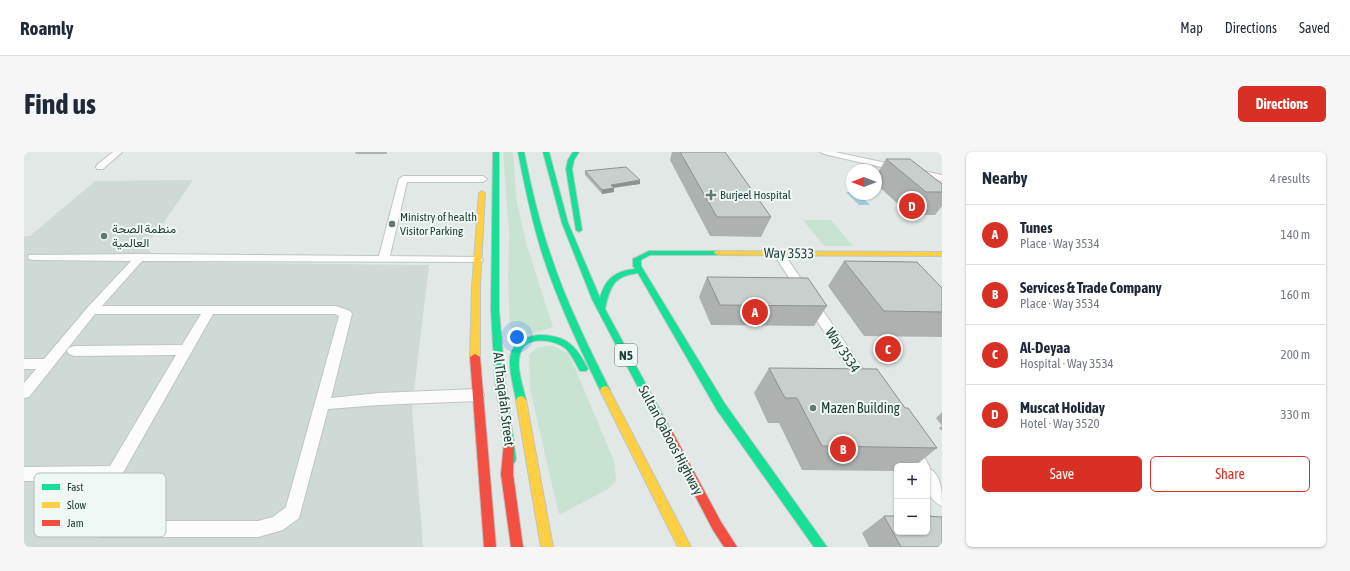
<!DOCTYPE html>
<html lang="en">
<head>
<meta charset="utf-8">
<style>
  :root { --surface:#fff; --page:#f6f6f7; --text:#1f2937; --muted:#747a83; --line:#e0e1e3; --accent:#d93025 }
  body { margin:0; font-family:"Asap Condensed",Vazirmatn,sans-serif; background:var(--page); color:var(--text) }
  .controls { position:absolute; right:12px; bottom:12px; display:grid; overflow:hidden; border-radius:6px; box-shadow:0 1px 3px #0004 }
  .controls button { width:36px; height:36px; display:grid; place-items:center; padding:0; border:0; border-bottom:1px solid var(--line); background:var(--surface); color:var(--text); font:20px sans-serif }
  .compass { position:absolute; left:822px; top:12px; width:36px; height:36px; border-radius:50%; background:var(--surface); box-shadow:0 1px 3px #0004; rotate:270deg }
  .you { position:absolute; left:493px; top:185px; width:14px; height:14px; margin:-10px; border:3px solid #fff; border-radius:50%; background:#1a73e8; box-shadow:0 0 0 6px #1a73e833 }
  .badge { display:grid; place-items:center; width:26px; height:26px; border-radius:50%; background:var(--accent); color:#fff; font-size:13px; font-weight:700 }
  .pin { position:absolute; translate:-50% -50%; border:2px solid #fff; box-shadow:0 1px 4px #0006 }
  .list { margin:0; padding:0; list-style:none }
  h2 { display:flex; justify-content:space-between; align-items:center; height:52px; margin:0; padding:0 16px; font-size:17px }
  h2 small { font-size:13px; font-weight:400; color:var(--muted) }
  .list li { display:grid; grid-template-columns:26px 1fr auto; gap:12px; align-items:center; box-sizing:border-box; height:60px; padding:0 16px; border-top:1px solid var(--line) }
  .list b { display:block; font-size:15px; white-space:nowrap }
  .list p { margin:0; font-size:13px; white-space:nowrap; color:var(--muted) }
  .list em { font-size:13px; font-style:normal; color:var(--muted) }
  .actions { display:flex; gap:8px; padding:12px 16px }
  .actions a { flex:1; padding:9px 0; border:1px solid var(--accent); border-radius:6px; text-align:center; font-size:14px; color:var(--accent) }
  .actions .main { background:var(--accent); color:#fff }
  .map { position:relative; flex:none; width:918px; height:395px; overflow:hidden; border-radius:6px }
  header { display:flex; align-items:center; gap:24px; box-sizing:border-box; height:56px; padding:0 20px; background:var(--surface); border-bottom:1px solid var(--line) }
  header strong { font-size:19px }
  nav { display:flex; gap:22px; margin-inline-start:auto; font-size:14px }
  .intro { display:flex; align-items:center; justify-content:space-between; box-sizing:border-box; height:96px; padding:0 24px }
  h1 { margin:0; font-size:28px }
  .button { padding:10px 18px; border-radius:6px; background:var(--accent); color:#fff; font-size:14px; font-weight:700 }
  main { display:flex; gap:24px; padding:0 24px }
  aside { flex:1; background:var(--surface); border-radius:6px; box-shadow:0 1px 3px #0004 }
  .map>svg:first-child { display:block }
</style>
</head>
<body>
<header>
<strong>Roamly</strong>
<nav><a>Map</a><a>Directions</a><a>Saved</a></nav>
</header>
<div class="intro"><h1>Find us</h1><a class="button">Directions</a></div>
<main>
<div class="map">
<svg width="918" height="395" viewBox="0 0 918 395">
  <rect width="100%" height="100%" fill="#e2e8e6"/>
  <!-- built -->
  <path fill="#cfdad6" d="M169,28L136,76L121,94L136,110L405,113L388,257L399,395H0V84H6L71,29Z"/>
  <!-- green -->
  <g fill="#c9e3d3">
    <path d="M479,0H489L493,51L503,94L529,175L486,189L484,124L485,81Z"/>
    <path d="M779,68H807L829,94H800Z"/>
    <path d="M525,194L531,195L545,202L590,309L592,329L584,337L535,363L506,237L505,203L513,196Z"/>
  </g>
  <!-- water -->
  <path fill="#9eccda" d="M822,40H828V42H836L846,53H835Z"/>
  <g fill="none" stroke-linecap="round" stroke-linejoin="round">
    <!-- street casing -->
    <g stroke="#bfc5c3" stroke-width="2">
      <g id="street">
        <path d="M89,0H98L79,17H73L72,15L73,13Z"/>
        <path d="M796,0H811L918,23V29L800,2Z"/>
        <path d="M379,24H459L463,27L459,30H383L366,104L454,105L458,106L459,108L458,110L118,109L78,154H312L326,159L328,162L307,246L355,241L453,237L458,239L460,243L458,247L453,249L355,253L304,257L275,366L259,378L234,385H76L70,383L61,361L78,328L0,329V315L86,314L152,203L50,204L45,202L43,199L45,196L50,194L158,193L177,162H71L5,245L0,246V231L12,217H0V207H20L64,155L107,109L9,108L5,107L4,105L5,103L116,102L355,104L375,27ZM189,162H311L315,164L262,355L249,365L234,369H81L79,361L96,326Z"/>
        <path d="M754,98L758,99L846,227L848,231L846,235L841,236L836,235L749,101Z"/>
        <path d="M885,290C894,294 901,305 905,314L904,316C918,322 918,340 918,354C901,347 903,329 903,314H888L877,297L880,292Z"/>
      </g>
    </g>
    <!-- fast casing -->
    <g stroke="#bdc6c3" stroke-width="2">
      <g id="fast">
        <path d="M469,0H475V158L481,228L492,307L491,310L487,312L483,310L482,307L471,228L467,158Z"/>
        <path d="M494,0H500C507,35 515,70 527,104C542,150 564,194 586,238L584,241H578L576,238C555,194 534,150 519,104C508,70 501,35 494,0Z"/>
        <path d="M519,0H525L544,71L576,146C581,127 591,119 611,117L609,114V107L625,99H697L698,101L694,103H626L617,108V114L701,252L803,395H790L693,258L614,121C589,124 586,135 581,157L649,282L648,285L644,286L640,285L568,147L538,71Z"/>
        <path d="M549,0H555L550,8L548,17L558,78L555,80L552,78L542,17L544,8Z"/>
        <path d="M514,183C542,183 552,193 564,217L562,219H556C551,211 548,202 541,196C529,187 501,183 496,202C492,216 499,234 502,248L500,251L497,252L494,251L492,248C487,219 474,189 514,183Z"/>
      </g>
    </g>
    <!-- slow casing -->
    <g stroke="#bdc6c3" stroke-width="2">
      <g id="slow">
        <path d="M458,39L461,41L456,135V205L451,208L446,205L448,135L455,41Z"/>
        <path d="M691,99L918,100V104L694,103L690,101Z"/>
        <path d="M581,234L584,235L667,395H654L576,238L578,235Z"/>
        <path d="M497,244L500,245L502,248L529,395H517L492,248L494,245Z"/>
      </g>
    </g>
    <!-- jam casing -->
    <g stroke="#bdc6c3" stroke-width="2">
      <g id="jam">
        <path d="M451,202L456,205L472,395H460L446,205Z"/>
        <path d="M644,278L648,279L697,370L713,395H700L689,378L639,282L640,279Z"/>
        <path d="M485,286L489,287L490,290L489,322L499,395H487L477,322L480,290L481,287Z"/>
      </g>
    </g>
    <!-- street -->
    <use href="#street" fill="#fbfcfb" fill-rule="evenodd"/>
    <!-- fast -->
    <use href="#fast" fill="#16e098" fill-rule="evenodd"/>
    <!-- slow -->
    <use href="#slow" fill="#ffcf43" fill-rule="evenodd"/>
    <!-- jam -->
    <use href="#jam" fill="#f24e42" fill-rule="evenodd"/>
  </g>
  <!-- wall -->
  <g fill="#adb2b0">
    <path d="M331,0H363V2H332Z"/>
    <path d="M648,0H701L747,65L737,85L686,84L646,8Z"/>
    <path d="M862,7L918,32V54L911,63H886L852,32V24Z"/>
    <path d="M561,19L616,32L590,36V40L578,42L561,23Z"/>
    <path d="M820,109L918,136V185L840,184L804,134Z"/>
    <path d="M683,125L803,154L790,174L687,173L675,145Z"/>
    <path d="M745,216L881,256L913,296L891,314H873V319L778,318L755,271H744L730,241Z"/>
    <path d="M918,260V279L915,276L918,274L912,266Z"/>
    <path d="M860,364L918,395H845L838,381Z"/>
  </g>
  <!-- shaded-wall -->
  <g fill="#8d9190">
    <path d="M616,28V32L586,36L587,33Z"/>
    <path d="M590,36V40L578,42V38Z"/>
  </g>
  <!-- building -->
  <g fill="#c9cfcd" stroke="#8d9190">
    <path d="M656,0H701L747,65H693Z"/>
    <path d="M862,7H886L918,32V40H902Z"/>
    <path d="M602,15L616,28L587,33L590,36L578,38L561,19Z"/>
    <path d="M820,109L893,110L918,136V160L860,159Z"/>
    <path d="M683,125L784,126L803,154L696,153Z"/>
    <path d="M745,216L853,217L881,256H884L913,296L798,294L773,246H761Z"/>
    <path d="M860,364H873V380H903V364L918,365V395H877Z"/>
  </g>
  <!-- markers -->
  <g fill="#637874" stroke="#eff8f4" stroke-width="1.5">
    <path d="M685 37h4v4h4v4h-4v4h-4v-4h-4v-4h4z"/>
    <circle cx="368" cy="72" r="4"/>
    <circle cx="80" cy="84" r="4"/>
    <circle cx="789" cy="256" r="4"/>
  </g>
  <g text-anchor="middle" stroke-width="4" stroke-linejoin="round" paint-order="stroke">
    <!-- far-poi labels -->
    <g font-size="12" fill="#1e3c37" stroke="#eff8f4" text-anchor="start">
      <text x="696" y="47">Burjeel Hospital</text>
      <text x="376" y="69">Ministry of health<tspan x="376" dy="14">Visitor Parking</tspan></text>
      <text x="88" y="81">منطمة الصحة<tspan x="88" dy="14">العالمية</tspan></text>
    </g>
    <!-- shield labels -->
    <rect fill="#eff8f4" stroke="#5d7470" stroke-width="1" x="591" y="192" width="22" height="22" rx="3"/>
    <g font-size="13" font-weight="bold" fill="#1e3c37">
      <text x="602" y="208">N5</text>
    </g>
    <!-- street labels -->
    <g font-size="14" fill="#1e3c37" stroke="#eff8f4">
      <text transform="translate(765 101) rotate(1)" y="5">Way 3533</text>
      <text transform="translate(819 198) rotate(56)" y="5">Way 3534</text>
      <text transform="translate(480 247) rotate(83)" y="5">Al Thaqafah Street</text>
      <text transform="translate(647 288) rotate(62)" y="5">Sultan Qaboos Highway</text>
    </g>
    <!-- poi labels -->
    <g font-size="14" fill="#1e3c37" stroke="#eff8f4" text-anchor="start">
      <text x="797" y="261">Mazen Building</text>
    </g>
  </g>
  <!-- legend -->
  <rect x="10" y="321" width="132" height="64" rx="6" fill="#eff8f4" stroke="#b0c0bb" stroke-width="1"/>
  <rect x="18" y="332" width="18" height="6" fill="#16e098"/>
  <rect x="18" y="350" width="18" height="6" fill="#ffcf43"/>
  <rect x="18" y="368" width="18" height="6" fill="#f24e42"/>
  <g font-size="11" fill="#1e3c37">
    <text x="43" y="339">Fast</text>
    <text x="43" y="357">Slow</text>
    <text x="43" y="375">Jam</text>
  </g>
</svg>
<div class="controls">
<button>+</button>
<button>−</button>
</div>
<svg class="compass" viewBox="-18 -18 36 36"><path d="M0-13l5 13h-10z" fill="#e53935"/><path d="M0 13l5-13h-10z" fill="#747a83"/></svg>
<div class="you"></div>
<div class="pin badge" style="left:731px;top:160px">A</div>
<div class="pin badge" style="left:819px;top:297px">B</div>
<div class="pin badge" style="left:864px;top:197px">C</div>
<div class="pin badge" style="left:888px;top:54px">D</div>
</div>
<aside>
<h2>Nearby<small>4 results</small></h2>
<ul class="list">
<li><span class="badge">A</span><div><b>Tunes</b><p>Place · Way 3534</p></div><em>140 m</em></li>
<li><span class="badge">B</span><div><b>Services &amp; Trade Company</b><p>Place · Way 3534</p></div><em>160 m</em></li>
<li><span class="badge">C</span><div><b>Al-Deyaa</b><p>Hospital · Way 3534</p></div><em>200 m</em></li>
<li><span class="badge">D</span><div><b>Muscat Holiday</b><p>Hotel · Way 3520</p></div><em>330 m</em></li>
</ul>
<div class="actions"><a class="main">Save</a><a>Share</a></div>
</aside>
</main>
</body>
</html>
